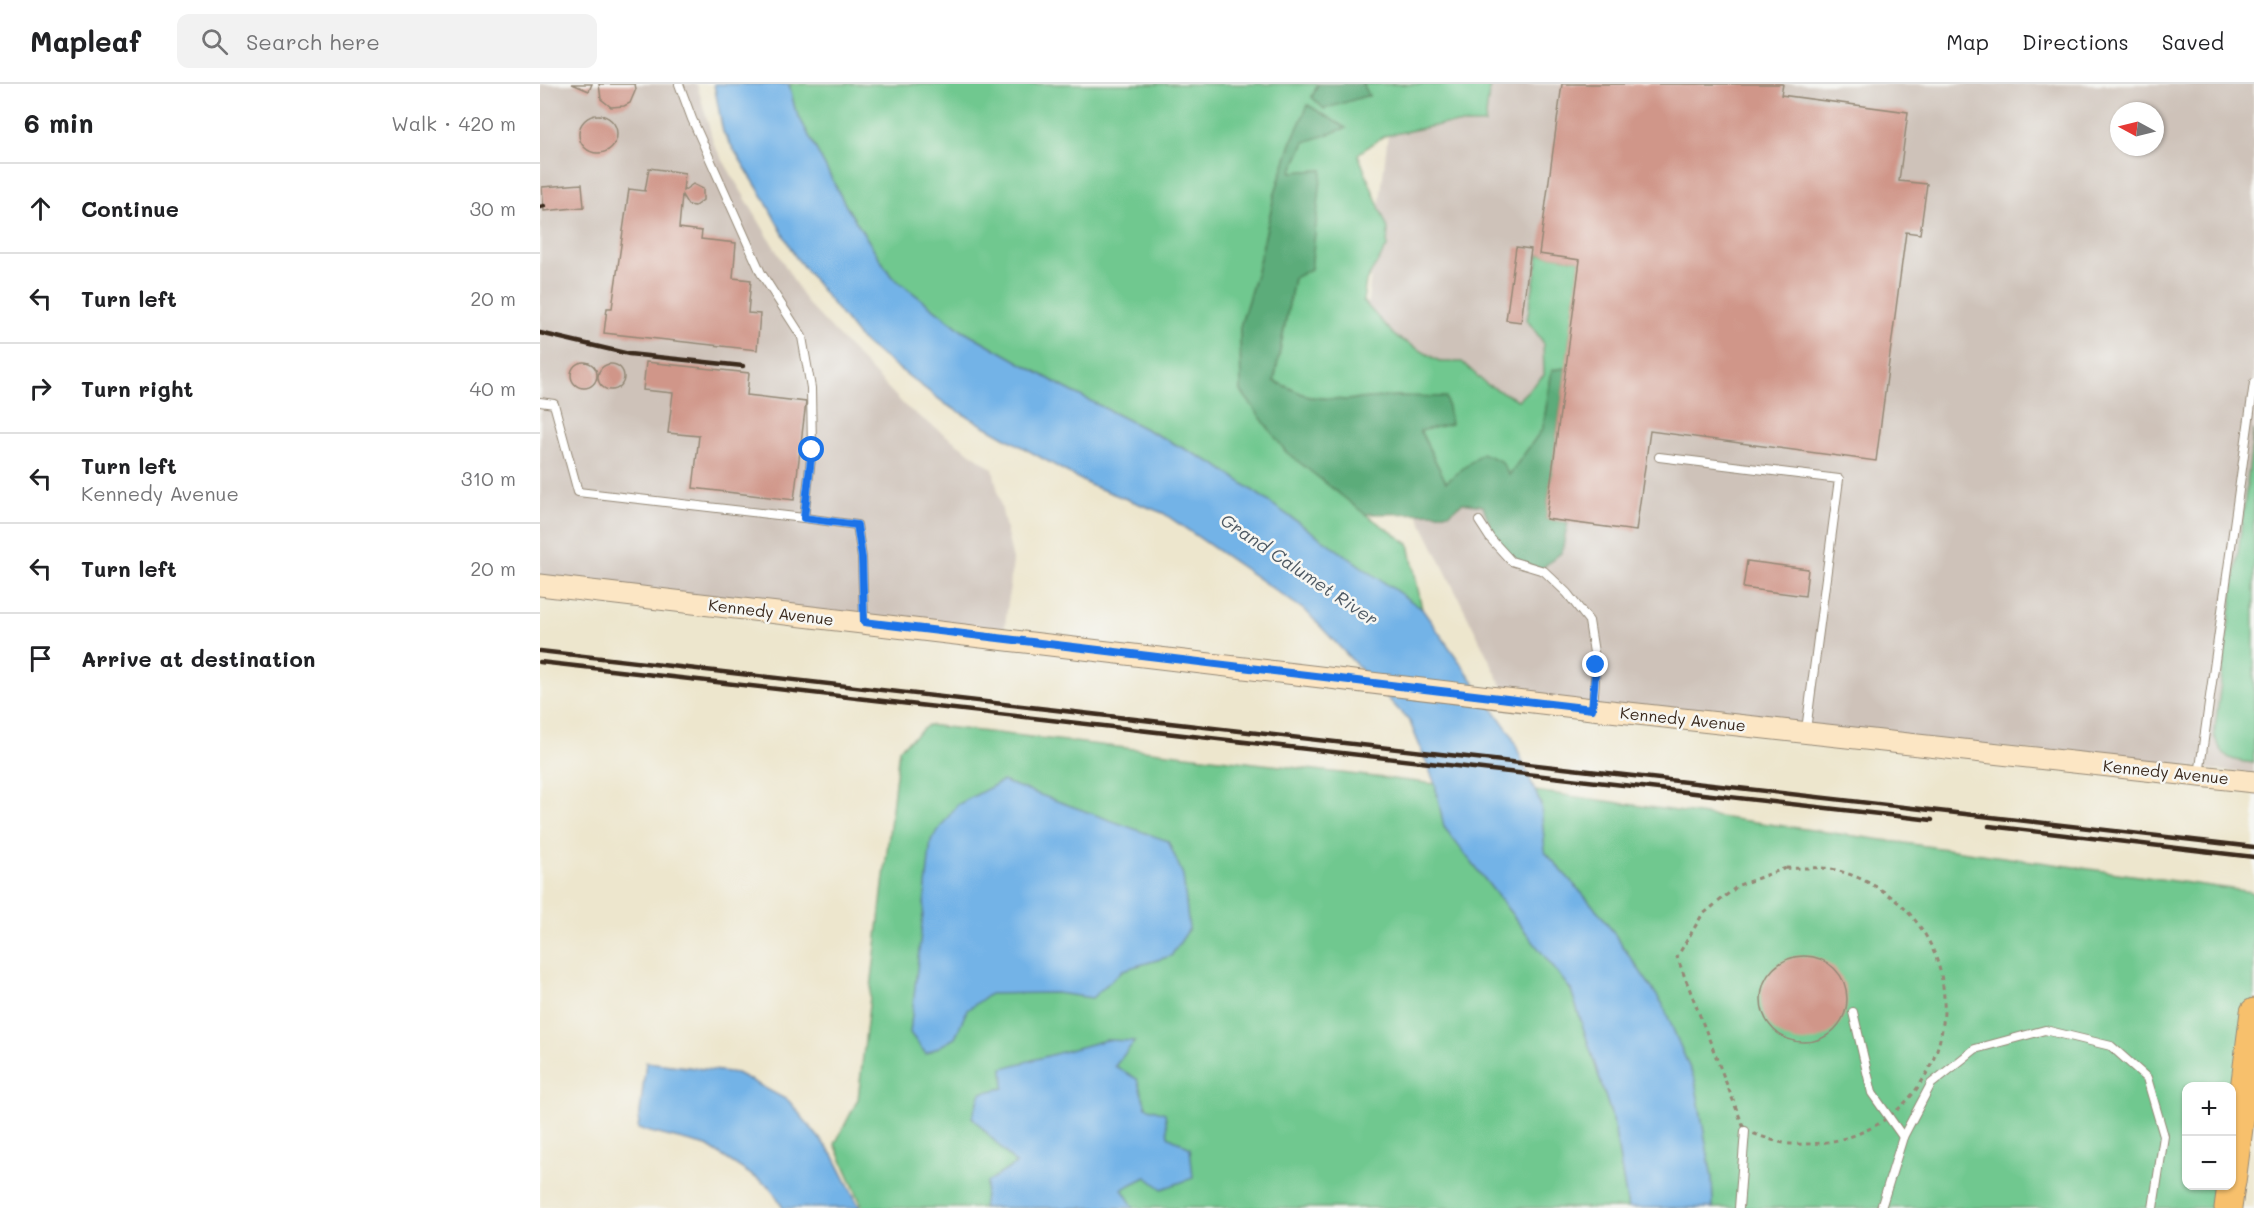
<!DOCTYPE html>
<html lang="en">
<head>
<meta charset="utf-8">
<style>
  :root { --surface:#fff; --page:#f2f2f2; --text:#202124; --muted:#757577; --line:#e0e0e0 }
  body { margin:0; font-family:Mali,sans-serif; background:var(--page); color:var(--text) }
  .controls { position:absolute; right:18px; bottom:18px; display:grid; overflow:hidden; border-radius:12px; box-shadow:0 2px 4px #0004 }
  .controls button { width:54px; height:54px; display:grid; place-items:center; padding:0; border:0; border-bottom:2px solid var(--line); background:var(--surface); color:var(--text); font:30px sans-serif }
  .compass { position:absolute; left:1570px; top:18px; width:54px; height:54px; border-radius:50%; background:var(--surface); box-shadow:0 2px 4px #0004; rotate:277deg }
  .stop { position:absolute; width:18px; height:18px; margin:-14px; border:4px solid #1a73e8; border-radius:50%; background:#fff }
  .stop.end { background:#1a73e8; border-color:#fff; box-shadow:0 2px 6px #0008 }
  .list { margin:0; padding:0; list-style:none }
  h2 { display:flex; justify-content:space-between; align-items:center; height:78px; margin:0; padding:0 24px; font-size:26px }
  h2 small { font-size:20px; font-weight:400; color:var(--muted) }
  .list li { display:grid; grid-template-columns:39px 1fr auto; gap:18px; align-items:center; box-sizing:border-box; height:90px; padding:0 24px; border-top:2px solid var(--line) }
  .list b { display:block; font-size:22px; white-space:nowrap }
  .list p { margin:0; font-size:20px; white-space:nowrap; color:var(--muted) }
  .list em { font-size:20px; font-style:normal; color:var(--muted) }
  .icon { flex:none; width:33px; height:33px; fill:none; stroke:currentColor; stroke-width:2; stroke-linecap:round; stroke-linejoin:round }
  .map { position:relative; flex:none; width:1714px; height:1124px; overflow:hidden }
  header { display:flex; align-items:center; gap:36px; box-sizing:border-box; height:84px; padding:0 30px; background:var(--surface); border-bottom:2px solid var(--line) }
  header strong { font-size:28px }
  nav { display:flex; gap:33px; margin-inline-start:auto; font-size:21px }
  .search { width:420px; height:54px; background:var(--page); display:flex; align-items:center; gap:15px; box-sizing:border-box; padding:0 21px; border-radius:12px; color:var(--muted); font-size:22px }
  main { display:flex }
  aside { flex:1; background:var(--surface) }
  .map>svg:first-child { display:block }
</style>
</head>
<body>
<header>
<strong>Mapleaf</strong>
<div class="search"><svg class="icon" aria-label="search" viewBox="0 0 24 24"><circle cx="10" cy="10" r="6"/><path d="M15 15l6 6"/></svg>Search here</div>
<nav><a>Map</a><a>Directions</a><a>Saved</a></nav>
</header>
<main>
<aside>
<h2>6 min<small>Walk · 420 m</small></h2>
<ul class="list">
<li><svg class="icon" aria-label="ahead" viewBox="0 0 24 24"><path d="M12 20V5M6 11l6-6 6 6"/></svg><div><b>Continue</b></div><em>30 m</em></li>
<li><svg class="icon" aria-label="left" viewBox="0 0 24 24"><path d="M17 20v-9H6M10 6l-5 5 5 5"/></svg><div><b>Turn left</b></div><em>20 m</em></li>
<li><svg class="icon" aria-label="right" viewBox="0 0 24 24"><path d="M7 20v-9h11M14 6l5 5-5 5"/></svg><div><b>Turn right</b></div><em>40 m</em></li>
<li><svg class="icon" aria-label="left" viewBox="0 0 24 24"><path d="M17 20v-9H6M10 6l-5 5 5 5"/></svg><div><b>Turn left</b><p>Kennedy Avenue</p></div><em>310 m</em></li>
<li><svg class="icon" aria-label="left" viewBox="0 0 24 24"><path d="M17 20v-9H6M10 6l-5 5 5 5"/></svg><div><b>Turn left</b></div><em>20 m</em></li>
<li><svg class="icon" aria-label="arrive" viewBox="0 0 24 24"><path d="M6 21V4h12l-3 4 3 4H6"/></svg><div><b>Arrive at destination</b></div></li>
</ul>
</aside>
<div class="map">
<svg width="1714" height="1124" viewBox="0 0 1714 1124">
  <rect width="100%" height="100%" fill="#f6f6f2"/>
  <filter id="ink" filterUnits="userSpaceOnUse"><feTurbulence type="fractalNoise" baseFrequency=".0167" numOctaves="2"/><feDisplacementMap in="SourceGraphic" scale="12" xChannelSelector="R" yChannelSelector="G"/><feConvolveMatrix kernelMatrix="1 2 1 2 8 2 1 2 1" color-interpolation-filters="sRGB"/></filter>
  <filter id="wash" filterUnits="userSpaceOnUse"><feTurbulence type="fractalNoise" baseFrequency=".008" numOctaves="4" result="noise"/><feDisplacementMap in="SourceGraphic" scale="24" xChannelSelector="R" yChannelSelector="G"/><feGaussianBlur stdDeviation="1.35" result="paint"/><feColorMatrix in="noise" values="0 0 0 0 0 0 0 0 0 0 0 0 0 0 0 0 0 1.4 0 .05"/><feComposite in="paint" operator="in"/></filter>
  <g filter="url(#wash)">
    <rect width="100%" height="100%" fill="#ede6cd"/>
    <!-- industrial -->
    <g fill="#cec2b9" fill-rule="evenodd">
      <path d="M0,0H157L174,61L267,219L366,323L453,385L473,477L463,558L0,503Z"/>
      <path d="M854,0H1714V690L968,614L817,308ZM1579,27H1615V63H1579Z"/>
    </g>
    <!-- green -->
    <g fill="#6fc88f" stroke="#557956" stroke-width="1.5">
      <path d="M249,0H778L772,13L829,12L823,0H950L945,40H904L844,52L818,70L848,145L847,163L826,197L823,217L855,252L901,278H922L946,300L978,316L1004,291L1003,258L987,236L999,170L1040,176L1026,284L1012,286L1003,344L969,392L906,398L880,346L858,312L805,316L769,313L734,297L754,194L782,86L751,88L765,58L768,22L753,54L735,109L717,187L700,243L701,307L825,430L869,460L882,525L676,381L525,304L419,244L351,192L306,122L255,25Z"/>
      <path d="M1714,346V679C1689,677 1684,675 1674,652Z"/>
      <path d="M388,641L895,700L904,743L1031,906L1073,1036L1088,1124H323L295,1060L318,1015L359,665Z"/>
      <path d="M995,707L1712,808L1714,814V928L1692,1002H1646V1102H1691L1688,1124H1173L1172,1094L1155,997L1122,919L1062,832L1005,768L1001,721Z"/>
    </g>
    <!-- forest -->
    <g fill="#5bac7a" stroke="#4b6b4c" stroke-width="1.5">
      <path d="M778,0H823L829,11L784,25L772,13Z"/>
      <path d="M768,21L806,44L765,58L751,88L782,86L771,185L754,194L734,297L769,313L805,316L858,312L906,313L911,340L880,347L906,398L942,369L961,377L969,391L1003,344L1012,286L1026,284L1006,435L1028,438L1022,468L1000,486L976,479L955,455L943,422L922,419L910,429L825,430L746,368L701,307L700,243L717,187L735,109L753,54Z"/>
    </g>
    <!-- water -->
    <g fill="#73b3e7" stroke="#576e82" stroke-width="1.5">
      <path d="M174,0H249L255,25L306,122L351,192L419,244L525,304L676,381L882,525L971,650L1001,721L1005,768L1062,832L1122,919L1155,997L1172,1094L1173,1124H1088L1073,1036L1031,906L904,743L895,700L870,638L767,528L623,429L550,401L407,321L321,256L255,172L222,111L183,48Z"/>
      <path d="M462,697L628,757L643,791L649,845L631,872L583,886L552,914L516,909L450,910L427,926L415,954L386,970L370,949L391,756L417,721Z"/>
      <path d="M566,956L595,957L575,982L597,995L606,1023L625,1029L628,1052L650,1064L653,1094L622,1105L606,1093L582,1105L594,1124H443L447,1098L476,1080L432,1033L441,1009L464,1004L463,984Z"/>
      <path d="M106,978L197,989L249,1017L293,1071L320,1124H243L230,1103L167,1062L98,1045Z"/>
    </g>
    <g id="blocks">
      <!-- building -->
      <g fill="#d09689">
        <path d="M32,0H52L49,7Z"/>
        <path d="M59,0H95L96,5L90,19L84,22L71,23L61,15Z"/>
        <path d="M1022,0H1243L1241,11L1368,28L1359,97L1387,100L1380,150L1366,148L1336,377L1110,347L1096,447L1006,435L1040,176L999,170Z"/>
        <circle cx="58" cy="50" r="19"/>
        <path d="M109,84L145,89L143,107L153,100L163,105V116L155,122L148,121L142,111L139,144L162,147L161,155L196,159L193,194L211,196L208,229L220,230L217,266L64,249L67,224H72L89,105L105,107Z"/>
        <path d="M42,100L44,123L4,127L2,103Z"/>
        <path d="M976,163L991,165L981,238L966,236Z"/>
        <path d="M106,278L209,289L207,311L266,318L254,416L153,404L159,352L128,349L133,309L103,306Z"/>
        <circle cx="44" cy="291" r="13"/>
        <circle cx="71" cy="293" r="13"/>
        <path d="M1207,477L1268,485L1265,512L1203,504Z"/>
        <circle cx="1264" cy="915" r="43"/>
      </g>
    </g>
  </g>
  <g filter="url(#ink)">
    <use href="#blocks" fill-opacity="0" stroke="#948876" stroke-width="1.5"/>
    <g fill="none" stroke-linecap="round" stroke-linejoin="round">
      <!-- lane casing -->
      <g stroke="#948876" stroke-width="10">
        <g id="lane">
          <path d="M139,0L152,35L221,189L262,253L271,304L272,366L264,434L317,441L322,474L324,537"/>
          <path d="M0,318L14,320L38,408L264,434"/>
          <path d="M1119,373L1299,395L1266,646"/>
          <path d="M939,437L950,454L971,477L1004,487L1027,509L1049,537L1056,581L1053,624"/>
          <path d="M1659,691L1714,299"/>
          <path d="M1313,928L1332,1009L1363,1053"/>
          <path d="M1199,1124L1205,1047"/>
          <path d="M1341,1124L1363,1053L1391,1000L1435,965L1505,946L1571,962L1607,994L1624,1052L1613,1124"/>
        </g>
      </g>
      <!-- secondary casing -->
      <g stroke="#948876" stroke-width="23">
        <path id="secondary" d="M0,501L1052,625L1714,698"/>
      </g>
      <!-- highway casing -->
      <g stroke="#948876" stroke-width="29">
        <g id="highway">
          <path d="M1692,1098L1714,928"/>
          <path d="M1688,1124L1691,1102"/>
        </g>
      </g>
      <!-- path -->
      <path stroke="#948876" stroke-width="3" stroke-dasharray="4.5 4.5" stroke-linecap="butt" d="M1246,784C1262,785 1282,782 1296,786C1464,833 1426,1067 1253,1060C1238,1060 1220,1051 1205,1047L1137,873L1162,831L1199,801Z"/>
      <!-- lane -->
      <use href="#lane" stroke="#fff" stroke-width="8"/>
      <!-- secondary -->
      <use href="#secondary" stroke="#fce6c4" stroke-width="21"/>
      <!-- highway -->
      <use href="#highway" stroke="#f7c06c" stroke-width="27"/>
      <!-- rail -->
      <g stroke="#3b2a1e" stroke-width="4.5">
        <path d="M0,123L4,122"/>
        <path d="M0,249L89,270L203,282"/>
        <path d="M0,567L1714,763"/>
        <path d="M0,578L1392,736"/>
        <path d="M1449,742L1714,773"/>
      </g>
    </g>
  </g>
  <g fill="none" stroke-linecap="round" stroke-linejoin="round" filter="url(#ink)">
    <!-- route -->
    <path stroke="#1a73e8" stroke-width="8" d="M272,366L264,434L317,441L322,474L324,538L1052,625L1056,581"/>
  </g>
  <g text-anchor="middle" stroke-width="5" stroke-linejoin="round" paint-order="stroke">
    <!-- street labels -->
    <g font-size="16" fill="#3b2a1e" stroke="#f6f6f2">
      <text transform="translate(231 528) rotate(7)" y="6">Kennedy Avenue</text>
      <text transform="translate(1143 635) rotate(6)" y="6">Kennedy Avenue</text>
      <text transform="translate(1626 688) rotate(6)" y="6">Kennedy Avenue</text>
    </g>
    <!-- water labels -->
    <g font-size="18" font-style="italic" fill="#4f5a64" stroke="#f6f6f2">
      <text transform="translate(759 486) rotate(34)" y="6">Grand Calumet River</text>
    </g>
  </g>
</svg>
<div class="controls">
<button>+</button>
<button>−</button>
</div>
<svg class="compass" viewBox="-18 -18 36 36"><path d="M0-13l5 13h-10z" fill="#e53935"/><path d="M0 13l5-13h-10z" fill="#757577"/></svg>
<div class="stop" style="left:272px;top:366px"></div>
<div class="stop end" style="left:1056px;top:581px"></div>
</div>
</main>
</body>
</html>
